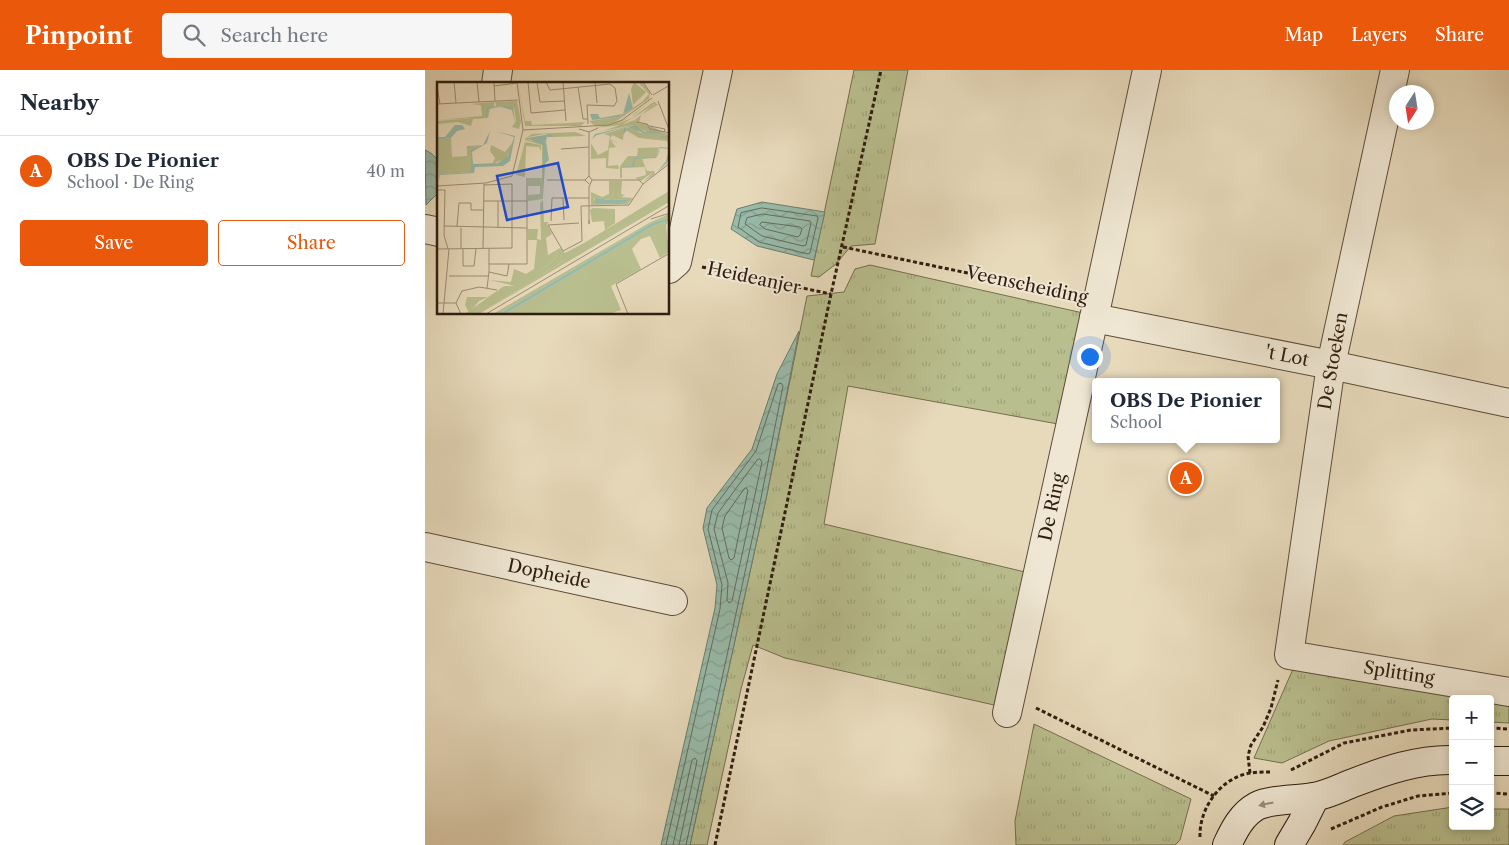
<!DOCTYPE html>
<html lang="en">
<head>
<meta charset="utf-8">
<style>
  :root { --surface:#fff; --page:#f6f6f7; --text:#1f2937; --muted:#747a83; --line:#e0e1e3; --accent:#ea580c }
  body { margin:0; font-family:"Libre Caslon Text",serif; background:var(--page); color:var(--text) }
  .controls { position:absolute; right:15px; bottom:15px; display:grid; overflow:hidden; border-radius:5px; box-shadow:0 2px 8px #0003 }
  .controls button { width:45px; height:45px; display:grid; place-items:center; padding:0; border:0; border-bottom:1px solid var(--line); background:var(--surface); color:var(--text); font:25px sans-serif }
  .compass { position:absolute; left:964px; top:15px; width:45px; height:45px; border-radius:50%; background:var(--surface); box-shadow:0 2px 8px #0003; rotate:192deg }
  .you { position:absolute; left:664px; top:286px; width:18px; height:18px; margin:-12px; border:4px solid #fff; border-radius:50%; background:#1a73e8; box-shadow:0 0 0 8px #1a73e833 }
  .badge { display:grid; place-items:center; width:32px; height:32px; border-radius:50%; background:var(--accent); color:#fff; font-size:16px; font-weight:700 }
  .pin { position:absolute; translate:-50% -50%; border:2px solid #fff; box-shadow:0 1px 5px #0006 }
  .popup { position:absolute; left:667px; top:308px; width:188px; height:65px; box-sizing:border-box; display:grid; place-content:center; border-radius:5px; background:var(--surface); filter:drop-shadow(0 1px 4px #0005); font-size:16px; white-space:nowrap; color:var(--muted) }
  .popup b { font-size:19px; color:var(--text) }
  .popup::after { content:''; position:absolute; left:50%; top:100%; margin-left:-10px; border:10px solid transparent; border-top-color:var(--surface) }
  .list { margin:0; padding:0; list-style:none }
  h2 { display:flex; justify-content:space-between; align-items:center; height:65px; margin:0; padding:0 20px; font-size:21px }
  h2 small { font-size:16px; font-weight:400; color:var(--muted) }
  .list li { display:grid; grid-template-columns:32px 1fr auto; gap:15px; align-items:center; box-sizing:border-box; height:70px; padding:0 20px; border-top:1px solid var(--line) }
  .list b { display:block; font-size:19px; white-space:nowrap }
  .list p { margin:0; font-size:16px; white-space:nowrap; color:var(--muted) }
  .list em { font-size:16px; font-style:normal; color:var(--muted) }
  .actions { display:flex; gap:10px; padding:15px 20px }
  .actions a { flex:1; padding:11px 0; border:1px solid var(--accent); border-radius:5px; text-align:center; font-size:18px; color:var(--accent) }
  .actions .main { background:var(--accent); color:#fff }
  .icon { flex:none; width:28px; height:28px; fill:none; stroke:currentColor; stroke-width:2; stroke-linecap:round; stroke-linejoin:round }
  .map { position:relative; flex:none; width:1084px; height:775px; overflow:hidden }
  header { display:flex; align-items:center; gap:30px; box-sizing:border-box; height:70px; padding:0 25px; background:var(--accent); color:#fff }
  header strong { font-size:24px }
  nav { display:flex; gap:28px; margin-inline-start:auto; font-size:18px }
  .search { width:350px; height:45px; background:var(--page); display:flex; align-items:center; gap:12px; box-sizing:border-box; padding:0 18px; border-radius:5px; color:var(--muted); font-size:19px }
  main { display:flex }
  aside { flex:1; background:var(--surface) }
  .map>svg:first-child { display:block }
</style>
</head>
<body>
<header>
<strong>Pinpoint</strong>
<div class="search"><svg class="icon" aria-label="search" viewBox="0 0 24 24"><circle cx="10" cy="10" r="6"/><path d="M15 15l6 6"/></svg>Search here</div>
<nav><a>Map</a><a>Layers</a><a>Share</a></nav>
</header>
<main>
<aside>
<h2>Nearby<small></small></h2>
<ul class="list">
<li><span class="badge">A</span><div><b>OBS De Pionier</b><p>School · De Ring</p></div><em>40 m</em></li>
</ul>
<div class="actions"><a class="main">Save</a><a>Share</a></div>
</aside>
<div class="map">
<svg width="1084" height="775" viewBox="0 0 1084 775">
  <defs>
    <pattern id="grass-tufts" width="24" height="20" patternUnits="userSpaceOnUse" patternTransform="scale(1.25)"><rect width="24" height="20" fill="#b9be8e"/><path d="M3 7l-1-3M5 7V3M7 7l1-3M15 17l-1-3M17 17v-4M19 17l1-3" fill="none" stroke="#9fa379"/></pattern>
    <pattern id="water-waves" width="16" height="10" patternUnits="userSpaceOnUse" patternTransform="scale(1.25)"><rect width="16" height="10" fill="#98bbaa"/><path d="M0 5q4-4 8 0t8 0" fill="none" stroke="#83a091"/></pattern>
  </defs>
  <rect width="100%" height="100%" fill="#e7dabb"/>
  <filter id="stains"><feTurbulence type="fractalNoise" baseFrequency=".004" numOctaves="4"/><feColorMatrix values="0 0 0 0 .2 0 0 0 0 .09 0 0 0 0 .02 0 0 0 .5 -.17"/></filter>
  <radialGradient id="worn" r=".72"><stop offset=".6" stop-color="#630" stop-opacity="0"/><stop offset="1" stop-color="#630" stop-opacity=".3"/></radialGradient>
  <!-- grass -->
  <g fill="url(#grass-tufts)" stroke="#746e4e">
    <path d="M429,0H483L450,174L426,176L411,194L394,207L386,206Z"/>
    <path d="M445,195L658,243L633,354L423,316L399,454L600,502L569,635L360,588L328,575L316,619L282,775H265L341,429L382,226L419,222L430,199Z"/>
    <path d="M868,599L1060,629H1028V650L1007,649L904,671L857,693L829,688Z"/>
    <path d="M1065,630L1084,633V653L1065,652Z"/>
    <path d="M609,654L766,729L755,770L750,775H591L590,751Z"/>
    <path d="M1028,737V756H1065V739H1084V775H918L920,772L969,746Z"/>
  </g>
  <!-- water -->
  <g fill="url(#water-waves)" stroke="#6e7c6c">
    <path d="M0,80C19,88 14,104 14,122L1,135Z"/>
    <path d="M337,132L400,142L389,190L332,176L306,159L312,139Z"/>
    <path d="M374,261L341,429L265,775H236L290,538L292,515L278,458L282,438L327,379L352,304Z"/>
  </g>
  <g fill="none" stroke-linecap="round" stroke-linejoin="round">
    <!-- shore -->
    <g stroke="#646c5c" stroke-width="1">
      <path d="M337,138L392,146L393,148L385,183L383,184L334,172L313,157L316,143Z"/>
      <path d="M338,144L385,151L386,153L381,175L378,176L337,166L320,154L322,148Z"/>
      <path d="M337,152L375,157L377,159L375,165L373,167L340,159L335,155Z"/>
      <path d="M335,389L337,392L307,531L304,533L302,530L303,513L289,459L293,443L332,390Z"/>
      <path d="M321,418L323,420L322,425L309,488L306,490L304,488L297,458L300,446L319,419Z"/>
      <path d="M241,775L295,539L297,515L283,459L287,440L331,381L353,314L356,313L358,316L336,428L261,775"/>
      <path d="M248,775L267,690L270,688L272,691L254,775"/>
    </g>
    <!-- minor casing -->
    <g stroke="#5d4c3a" stroke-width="30">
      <g id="minor">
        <path d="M970,0L906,295L864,585L1084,622"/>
        <path d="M71,14L73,0"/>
        <path d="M0,159L14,162"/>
        <path d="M244,199L252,192L293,0"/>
        <path d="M669,248L906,295L1084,333"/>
        <path d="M0,477L248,531"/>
        <path d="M582,643L669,248L722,0"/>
      </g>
    </g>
    <!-- secondary casing -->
    <g stroke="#2f1d0f" stroke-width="30">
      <g id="secondary">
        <path d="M1065,691H1084"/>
        <path d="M802,775C809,760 817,744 832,736C845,729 873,730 888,727C902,725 915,718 928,713C959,701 993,689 1028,690"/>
        <path d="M864,775L877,753L890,727"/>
      </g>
    </g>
    <!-- path -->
    <g stroke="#2f1d0f" stroke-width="3" stroke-dasharray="4 2.5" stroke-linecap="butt">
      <path d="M418,177L648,225"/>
      <path d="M277,197L406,224"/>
      <path d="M611,638L789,726"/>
      <path d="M1065,658L1084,659"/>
      <path d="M866,700L919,673L986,660L1028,658"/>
      <path d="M825,703L823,686L826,675L838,657L846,638L853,610"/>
      <path d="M1065,723L1084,724"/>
      <path d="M906,759L957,737L993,726L1028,723"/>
      <path d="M775,767C774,738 796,707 826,703C832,702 839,702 845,702"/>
      <path d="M290,775L406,224L456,0"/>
    </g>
    <!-- minor -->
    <use href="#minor" stroke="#efe7d3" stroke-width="28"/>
    <!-- secondary -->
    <use href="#secondary" stroke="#efe7d3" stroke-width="28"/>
  </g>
  <!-- one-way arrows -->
  <defs><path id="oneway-solid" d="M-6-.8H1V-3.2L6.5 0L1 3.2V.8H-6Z" transform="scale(1.25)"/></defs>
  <use fill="#998c7b" href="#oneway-solid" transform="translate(841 734) rotate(168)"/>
  <g text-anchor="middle" stroke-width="4" stroke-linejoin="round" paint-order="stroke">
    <!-- street labels -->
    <g font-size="18" fill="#2f1d0f" stroke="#efe7d3">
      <text transform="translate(329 208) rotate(12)" y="6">Heideanjer</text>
      <text transform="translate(602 215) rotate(12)" y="6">Veenscheiding</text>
      <text transform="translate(862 286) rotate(11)" y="6">'t Lot</text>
      <text transform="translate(908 291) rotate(-80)" y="6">De Stoeken</text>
      <text transform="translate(627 437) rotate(-78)" y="6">De Ring</text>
      <text transform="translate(124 504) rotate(12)" y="6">Dopheide</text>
      <text transform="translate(974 603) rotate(9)" y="6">Splitting</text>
    </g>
  </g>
  <!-- overview -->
  <g transform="translate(12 12)">
    <rect width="232" height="232" fill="#e7dabb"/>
    <path d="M81,0L88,39H94L95,43L148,40L144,44H88ZM201,0H205L213,11L212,17L175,42L193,35L214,19L198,32L180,42L195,36L215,21L217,20L220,21L184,43L158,46L166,44H158L152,39L182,35L206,19L212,12ZM80,19L84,40L82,47L75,45L79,39L77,26L59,24L58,20ZM57,20V24L51,25L49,35L52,26H58L53,27L51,36L36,37L34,44L21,40L0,42V39L39,36L0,38L45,34L44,23L34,22ZM217,22H222L204,33L202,41L197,38L200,41L210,42L232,53V63L230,59L202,56L187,47L186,58L175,53L173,57L183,62L173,58L179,65L172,66L171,84L181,83L182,87L169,86V76L154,77V61L161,73L171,68L173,54L167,52L188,46L196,45L203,51H212L196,43L166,49L198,38ZM138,50L149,54L116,55L108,52L91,55L92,58L104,60L106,63V117L91,119V113L103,112V104H91V96H105V63L88,58L89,56L95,52ZM14,56L15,75L30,74V64L46,63L34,67V90L3,92L1,58ZM88,60L104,63V69L102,65L89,64L88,95L79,93ZM75,61L74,69L68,77L55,82L58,76L53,69L54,63L68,70ZM222,65L219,75L202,77H205L210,89H217L218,92L206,100L216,90L204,99L198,96L209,93L208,85L185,86V96H193H183V84L191,74H200L201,66L232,65ZM172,99H185L184,112L188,113L184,115L196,116L191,122L154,123V110L165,115L172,112ZM157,116L174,118L194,117L186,122H159ZM232,109V120L42,232L128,178L120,173L115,180L78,204L52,198L74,200L77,187L89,192L97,187L100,158H91V147H101L100,157L104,158L103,121L106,118L107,140H112L110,142L115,152L109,156L111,173L123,166L128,171L147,161ZM156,126L178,127V141L168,148L167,139L155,140L153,128ZM232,132V136L215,141L62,232H56L212,141ZM232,139L229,143L232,170L223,176L213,154L204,157L195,167L204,187L174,204L184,228L172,232H68L218,143ZM59,210L61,211L42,219L32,231L28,223L30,215H51Z" fill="#b9be8e" fill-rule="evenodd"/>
    <path d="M121,172L129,174L128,178L42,232H28L67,204H77L115,180Z" fill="#b9be8e"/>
    <path d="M197,0L209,10L196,23L194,7Z" fill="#b9be8e"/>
    <path d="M192,11L196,26L182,35L155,38L153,32H161L163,36L186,32ZM53,24L76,25L78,41L75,28L64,25L52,26L50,35L0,39L48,35L50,26ZM18,43H25L28,47L20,49L14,56L1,58L3,92L34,90V67L46,63L53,49L50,61L35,70L36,82L61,81L71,74L77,55L58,49L78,54L73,79L66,84L38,85L37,91L3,93L2,99L0,47L1,55H8ZM198,43L208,50L217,49L223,51L224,55L231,54L232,58V75L230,81L220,90L229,79L232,67L223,66L221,73L219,76L198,77L197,85H185L195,84L197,76L219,75L223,65L232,66L230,56H223V52L206,51L192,45L188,46L190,48L186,53L187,46L160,53L155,57L158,52ZM114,52L116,55H110L109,60L112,78L108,82L106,115V63L90,56ZM158,116L174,118L194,117L186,122H158ZM232,136V139L218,143L68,232H62L215,141Z" fill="#98bbaa"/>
    <path fill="none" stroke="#9d8e76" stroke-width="1" d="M17,0L19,21M40,0L42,20M57,0L58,19M80,0L86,48M91,0L94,31L128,28M100,0L103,20L128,19M109,0L113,8L173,2L178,6L180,19L177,24L150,23L151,42M126,0L129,39M158,0L160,21M206,0L215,13M57,4L80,1M0,5L3,22M141,5L146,37H150M216,13L233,3M221,19L233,50M0,22L81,18M199,40L210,42L213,47L233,51M213,44L228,47L227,50M142,47L152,50L161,46M152,50V94M124,67L152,65M110,98H148M155,98H202L206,102M0,104L49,101L75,94L86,48L172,43L185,38L215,16M0,108H8L7,153L11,167M126,116L127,138M47,119H90M61,119V146M214,137L233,131M152,138V142V105L155,98L152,94L148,98L152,102M114,139L115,116H152M142,141L111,143L126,169L145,159L144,124L192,123L206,102L233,81M7,144L90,146M20,144L22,121H34V128H47M24,146V167M0,167L75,166V102L47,103M26,167V184H37L39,167M46,167L47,102M52,182H90V96M52,190V167M12,194H51M50,206L52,190L70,194L72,182M0,221H19M6,232L12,167M24,232L19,221L25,209L42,205L60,208M49,232L233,123M191,232L179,202L233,171"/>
    <path fill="#1d4ed8" fill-opacity="0.15" stroke="#1d4ed8" stroke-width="2.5" d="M121,81L131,125L70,138L60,94Z"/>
    <rect width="232" height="232" fill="none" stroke="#2f1d0f" stroke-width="2.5"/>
  </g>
  <rect width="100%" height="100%" filter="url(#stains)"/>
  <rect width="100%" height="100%" fill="url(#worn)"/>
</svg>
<div class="controls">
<button>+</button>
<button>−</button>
<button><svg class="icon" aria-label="layers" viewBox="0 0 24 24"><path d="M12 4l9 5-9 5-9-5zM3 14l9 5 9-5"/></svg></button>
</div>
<svg class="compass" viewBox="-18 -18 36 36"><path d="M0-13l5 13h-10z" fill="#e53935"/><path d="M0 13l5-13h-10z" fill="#747a83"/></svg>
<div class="you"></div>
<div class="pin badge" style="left:761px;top:408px">A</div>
<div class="popup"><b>OBS De Pionier</b>School</div>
</div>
</main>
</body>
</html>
